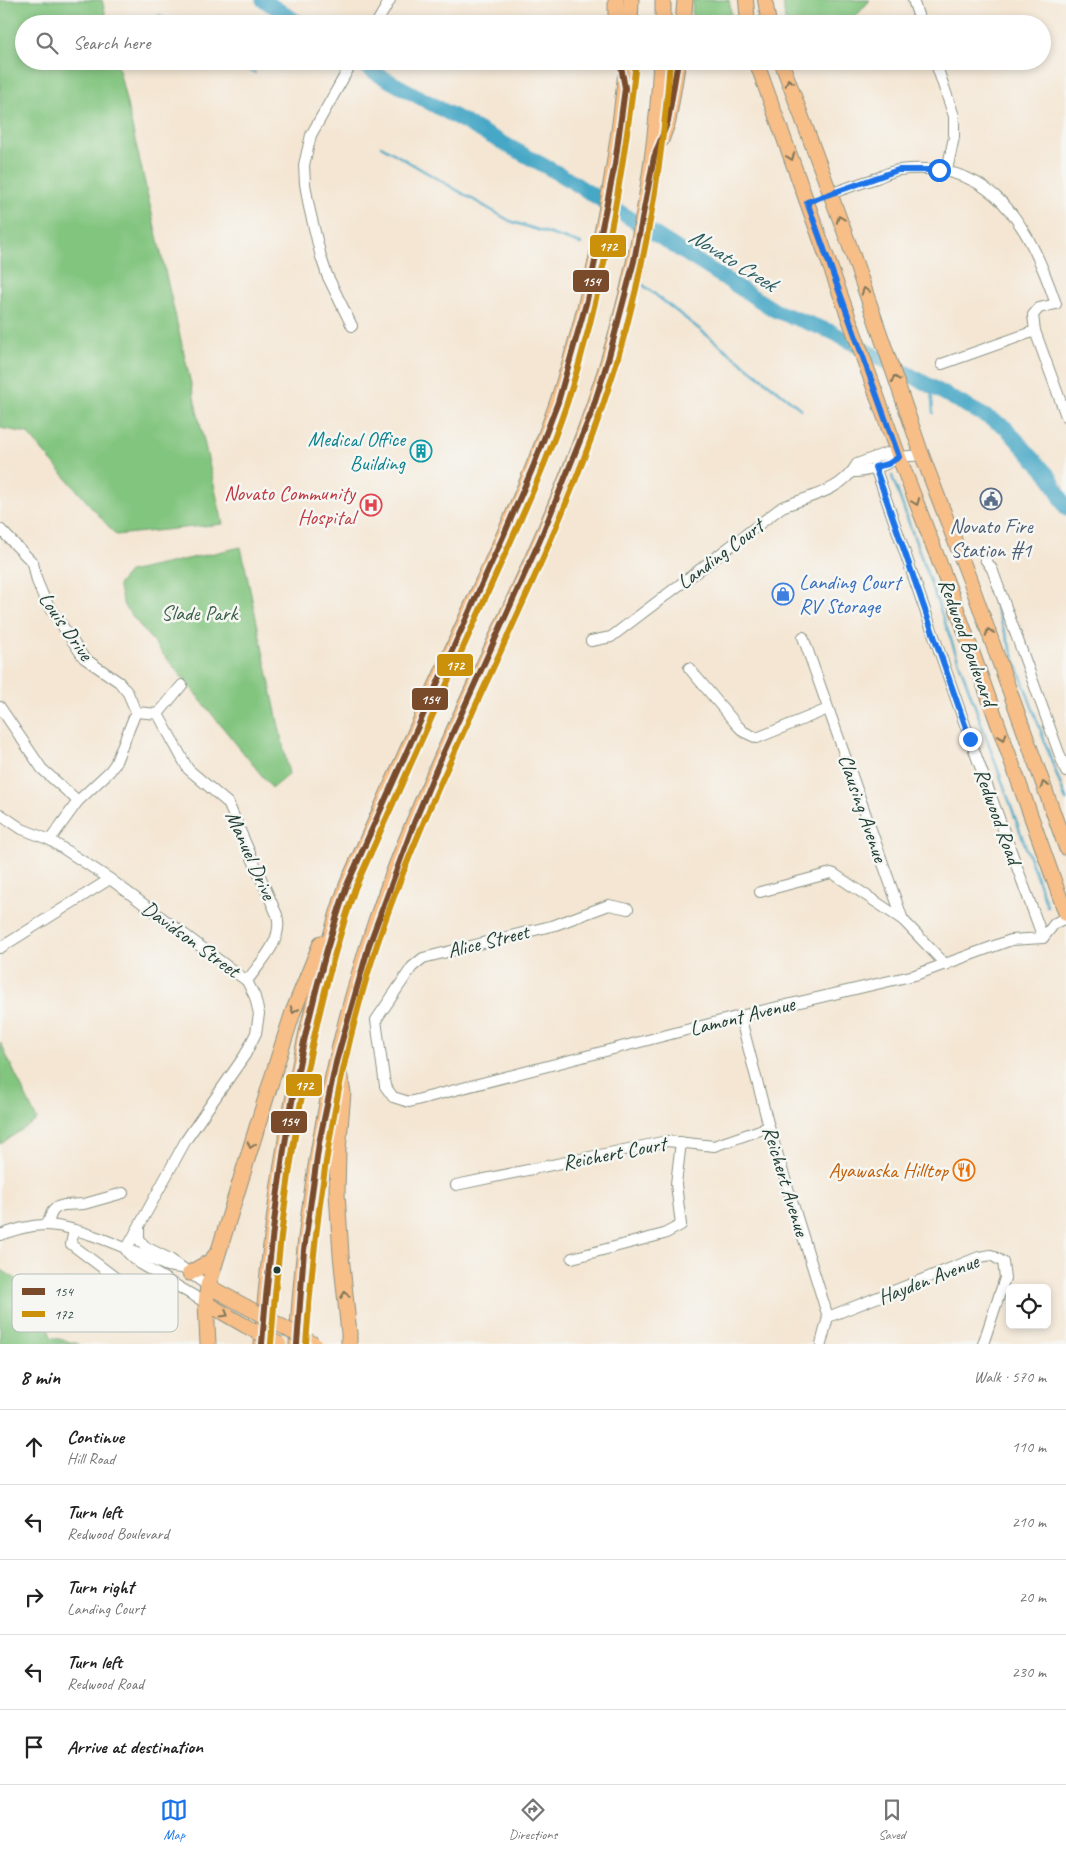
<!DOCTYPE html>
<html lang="en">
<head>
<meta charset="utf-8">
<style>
  :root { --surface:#fff; --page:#f6f6f6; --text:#222; --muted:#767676; --line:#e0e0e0; --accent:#1a73e8 }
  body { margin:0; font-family:Caveat,sans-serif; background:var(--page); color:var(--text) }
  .controls { position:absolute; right:15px; bottom:15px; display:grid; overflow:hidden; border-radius:8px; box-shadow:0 2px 8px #0003 }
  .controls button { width:45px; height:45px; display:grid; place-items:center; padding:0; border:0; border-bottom:1px solid var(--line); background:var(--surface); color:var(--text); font:25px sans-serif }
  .stop { position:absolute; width:15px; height:15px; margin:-11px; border:4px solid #1a73e8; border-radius:50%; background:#fff }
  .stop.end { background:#1a73e8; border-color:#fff; box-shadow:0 1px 5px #0008 }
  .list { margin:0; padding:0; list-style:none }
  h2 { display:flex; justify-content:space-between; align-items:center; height:65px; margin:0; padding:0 20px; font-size:21px }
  h2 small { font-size:16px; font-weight:400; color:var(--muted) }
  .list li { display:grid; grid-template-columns:32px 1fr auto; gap:15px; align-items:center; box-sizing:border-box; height:75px; padding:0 20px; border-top:1px solid var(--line) }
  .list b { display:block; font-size:19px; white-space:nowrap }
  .list p { margin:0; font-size:16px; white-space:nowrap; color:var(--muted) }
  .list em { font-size:16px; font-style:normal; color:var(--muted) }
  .icon { flex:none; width:28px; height:28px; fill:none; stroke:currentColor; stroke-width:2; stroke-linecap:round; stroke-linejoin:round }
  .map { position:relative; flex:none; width:1066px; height:1344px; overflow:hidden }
  .search { position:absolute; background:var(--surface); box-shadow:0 2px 8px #0003; left:15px; right:15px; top:15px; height:55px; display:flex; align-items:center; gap:12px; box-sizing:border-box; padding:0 18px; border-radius:28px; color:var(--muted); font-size:19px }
  .sheet { height:440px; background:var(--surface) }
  nav { display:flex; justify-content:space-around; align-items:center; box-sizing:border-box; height:70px; border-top:1px solid var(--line); background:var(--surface); font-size:14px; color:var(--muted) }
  nav a { display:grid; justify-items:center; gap:2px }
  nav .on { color:var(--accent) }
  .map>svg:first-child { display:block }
</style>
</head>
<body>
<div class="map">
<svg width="1066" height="1344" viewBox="0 0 1066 1344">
  <rect width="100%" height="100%" fill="#f6f6f2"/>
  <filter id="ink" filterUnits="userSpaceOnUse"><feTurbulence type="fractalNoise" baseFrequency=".02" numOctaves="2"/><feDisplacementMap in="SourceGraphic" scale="10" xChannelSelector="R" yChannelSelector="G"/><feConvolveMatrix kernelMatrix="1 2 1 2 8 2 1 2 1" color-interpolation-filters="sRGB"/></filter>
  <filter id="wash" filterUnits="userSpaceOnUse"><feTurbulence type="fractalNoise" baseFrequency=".0096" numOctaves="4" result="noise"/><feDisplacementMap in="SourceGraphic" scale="20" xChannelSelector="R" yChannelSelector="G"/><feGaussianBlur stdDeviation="1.12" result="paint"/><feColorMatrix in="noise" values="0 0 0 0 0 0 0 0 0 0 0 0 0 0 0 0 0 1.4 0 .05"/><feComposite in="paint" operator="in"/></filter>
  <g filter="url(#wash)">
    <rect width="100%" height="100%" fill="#f4e6d3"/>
    <!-- green -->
    <g fill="#82c57f" stroke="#50815a">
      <path d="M0,0H102L108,24H24V61H117L223,524L116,535L27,433L0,428Z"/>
      <path d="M693,0H729L733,24H691Z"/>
      <path d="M783,0H870L851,22L844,24H789L785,21Z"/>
      <path d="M241,547L289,774L272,788L124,606L118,585L129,572Z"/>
      <path d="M0,1042L37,1120L0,1144Z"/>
      <path d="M0,1269L37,1292L51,1337L79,1344H0Z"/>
    </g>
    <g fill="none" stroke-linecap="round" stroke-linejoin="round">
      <!-- stream -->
      <g stroke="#47a7c6" stroke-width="2.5">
        <path d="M159,15L173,24"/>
        <path d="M235,61L255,73"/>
        <path d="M381,146L510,221L581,244"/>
        <path d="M643,285L801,409"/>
        <path d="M931,386L933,413"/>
        <path d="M892,476L1047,906"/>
        <path d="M988,586L1066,800"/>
      </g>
      <!-- river -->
      <g stroke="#47a7c6" stroke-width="15">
        <path d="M263,0L301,24"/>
        <path d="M358,61L377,74L563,176L776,311L832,332L1005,427L1050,477L1066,508"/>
      </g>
    </g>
  </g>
  <g filter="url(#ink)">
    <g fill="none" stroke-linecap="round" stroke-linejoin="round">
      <!-- minor casing -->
      <g stroke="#8a9284" stroke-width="12">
        <g id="minor">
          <path d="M913,0L921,24"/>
          <path d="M376,24L390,0"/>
          <path d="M935,61L954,116V137L947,170"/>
          <path d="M830,194C846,188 861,183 877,178C884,175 891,171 899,170C994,158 1029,226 1056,304L1039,308L1033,315L1035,331L1066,416"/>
          <path d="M352,326L327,275L321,257L309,207L305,184L304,165L311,135L353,61"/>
          <path d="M942,364L1035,331"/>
          <path d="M875,467L970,739L1043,938"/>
          <path d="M852,472C866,473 887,465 899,457"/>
          <path d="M0,529L33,563L37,581L45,600L84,658L119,682L128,693L136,712L115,764L110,771L78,801L50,840"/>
          <path d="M985,559L992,569L1066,772"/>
          <path d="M803,637L903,920L946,965"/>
          <path d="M591,641L611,637L782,507C809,496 841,492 857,464L886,453L899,457L922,455"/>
          <path d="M689,668L737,725L744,732L757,738L828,709"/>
          <path d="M0,707L42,769L78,801"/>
          <path d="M136,712L158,714L188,769L228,803L277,915C284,940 261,961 247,981"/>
          <path d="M158,714L182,685"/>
          <path d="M0,814L22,829L50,840L110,879L247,981L255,997L259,1014L256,1033L245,1055L186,1140L126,1250"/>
          <path d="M760,892L831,873L834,874L903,920"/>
          <path d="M628,909L609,905L555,925L423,958L412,967L376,1020L385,1086L393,1097L409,1102L740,1016L915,975L1011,940L1043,938L1055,923L1066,918"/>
          <path d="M0,948L110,879"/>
          <path d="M740,1016L769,1127L828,1317L821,1344"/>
          <path d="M456,1185L667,1141L714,1146L769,1127"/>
          <path d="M47,1225L52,1212L57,1207L64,1205L84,1204L123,1193"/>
          <path d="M139,1227V1240L146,1247L170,1259L208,1286"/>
          <path d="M74,1230L71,1244L133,1291L152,1300L163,1297L171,1283"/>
          <path d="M0,1235C15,1230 29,1225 45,1225C78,1225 136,1253 167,1266L181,1268"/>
          <path d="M128,1253L140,1264L206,1303"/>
          <path d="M572,1258L664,1234L681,1225L676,1184L681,1142"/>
          <path d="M828,1317L979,1257L991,1255L1003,1262L1005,1278L983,1344"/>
        </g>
      </g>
      <!-- major casing -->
      <g stroke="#8a9284" stroke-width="16">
        <g id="major">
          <path d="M746,0L748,24"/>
          <path d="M765,0L769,24"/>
          <path d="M756,61L899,457L950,590L1066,914"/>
          <path d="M781,61L849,244L922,455L971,583L1066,848"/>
          <path d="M208,1286L245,1306"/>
          <path d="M206,1303L244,1325"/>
        </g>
      </g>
      <!-- highway casing -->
      <g stroke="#8a9284" stroke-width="17">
        <g id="highway">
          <path d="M616,0V24"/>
          <path d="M630,24L631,0"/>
          <path d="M663,24V0"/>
          <path d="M683,24L685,0"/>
          <path d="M661,140L668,121L678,61"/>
          <path d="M338,1068L343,1093L338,1150L337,1193L341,1255L349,1333V1344"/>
          <path d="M190,1273L211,1261L218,1252"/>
          <path d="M208,1344L206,1303L208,1286L278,1059L293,1012L321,943"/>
          <path d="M262,1344C269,1237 284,1136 307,1032C319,982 330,933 347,885C388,793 430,700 471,608C502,540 534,472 558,401C594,292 616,176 627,61"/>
          <path d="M297,1344C305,1200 330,1057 376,921C436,746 531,585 592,411C631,300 655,179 661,61"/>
        </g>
      </g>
      <!-- minor -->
      <use href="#minor" stroke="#fff" stroke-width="10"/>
      <!-- major -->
      <use href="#major" stroke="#f7be87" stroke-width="14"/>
      <!-- highway -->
      <use href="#highway" stroke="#f7be87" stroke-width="15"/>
      <!-- major-bridge casing -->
      <g stroke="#8a9284" stroke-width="16" stroke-linecap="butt">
        <g id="major-bridge">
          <path d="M245,1306L314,1344"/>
          <path d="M244,1325L279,1344"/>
        </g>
      </g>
      <!-- major-bridge -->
      <use href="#major-bridge" stroke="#f7be87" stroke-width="14"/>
      <!-- bus-1 casing -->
      <g stroke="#f6f6f2" stroke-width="10">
        <g id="bus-1">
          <path d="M262,1344C274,1189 297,1032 347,885L506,530L533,467L558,402L587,300L615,164L625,88L620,61"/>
          <path d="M297,1344L304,1250L319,1143L336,1062L369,945L414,823L438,765L540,540L592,411L608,360L634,261L654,157L668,121L678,61"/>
        </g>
      </g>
      <!-- bus-2 casing -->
      <g stroke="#f6f6f2" stroke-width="10">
        <g id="bus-2">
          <path d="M271,1344C282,1190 306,1034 355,888C397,796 438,703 480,610C510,542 543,474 567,403C603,292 623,178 636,62"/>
          <path d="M306,1344C316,1201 337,1057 385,921C447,747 541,586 601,411C640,298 661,181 670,62"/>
        </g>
      </g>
      <!-- bus-1 -->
      <use href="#bus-1" stroke="#7a4b2a" stroke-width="6"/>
      <!-- bus-2 -->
      <use href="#bus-2" stroke="#cc910a" stroke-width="6"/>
    </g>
    <!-- one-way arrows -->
    <defs><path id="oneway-chevron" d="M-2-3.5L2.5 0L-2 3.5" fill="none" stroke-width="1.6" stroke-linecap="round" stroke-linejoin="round" transform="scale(1.25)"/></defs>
    <g stroke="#807759">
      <use href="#oneway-chevron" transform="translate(789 82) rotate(-110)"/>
      <use href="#oneway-chevron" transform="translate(791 157) rotate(70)"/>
      <use href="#oneway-chevron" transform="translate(840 219) rotate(-111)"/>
      <use href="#oneway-chevron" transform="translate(865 291) rotate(-108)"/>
      <use href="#oneway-chevron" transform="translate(895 379) rotate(-110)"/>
      <use href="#oneway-chevron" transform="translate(916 502) rotate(69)"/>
      <use href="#oneway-chevron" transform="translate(989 632) rotate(-110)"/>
      <use href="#oneway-chevron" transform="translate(1003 737) rotate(70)"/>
      <use href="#oneway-chevron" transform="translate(1044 785) rotate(-110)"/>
      <use href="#oneway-chevron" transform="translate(294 1010) rotate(110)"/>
      <use href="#oneway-chevron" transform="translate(251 1145) rotate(107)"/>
      <use href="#oneway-chevron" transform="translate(345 1295) rotate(-96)"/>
      <use href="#oneway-chevron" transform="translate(225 1314) rotate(30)"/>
    </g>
  </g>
  <g fill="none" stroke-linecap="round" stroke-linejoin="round" filter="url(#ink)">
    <!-- route -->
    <path stroke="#1a73e8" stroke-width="6" d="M939,170H898L807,202L899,457L888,464L875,467L970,739"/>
  </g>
  <!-- icons -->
  <defs>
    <g id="building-ring" transform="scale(1.125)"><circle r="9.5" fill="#f6f6f2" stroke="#0f9aa8" stroke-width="1.5"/><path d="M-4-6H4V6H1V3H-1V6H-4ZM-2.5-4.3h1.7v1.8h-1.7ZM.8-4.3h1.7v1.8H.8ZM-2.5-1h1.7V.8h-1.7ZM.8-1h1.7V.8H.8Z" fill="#0f9aa8"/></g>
    <g id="civic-ring" transform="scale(1.125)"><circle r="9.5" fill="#f6f6f2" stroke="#5c6f8a" stroke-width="1.5"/><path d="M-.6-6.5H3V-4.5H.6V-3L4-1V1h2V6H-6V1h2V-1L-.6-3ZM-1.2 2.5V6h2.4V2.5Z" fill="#5c6f8a"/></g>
    <g id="hospital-ring" transform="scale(1.125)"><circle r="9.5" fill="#f6f6f2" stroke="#e0444e" stroke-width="1.5"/><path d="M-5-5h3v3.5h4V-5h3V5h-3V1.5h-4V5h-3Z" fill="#e0444e"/></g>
    <g id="shop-ring" transform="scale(1.125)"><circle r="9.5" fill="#f6f6f2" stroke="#3f7fe0" stroke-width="1.5"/><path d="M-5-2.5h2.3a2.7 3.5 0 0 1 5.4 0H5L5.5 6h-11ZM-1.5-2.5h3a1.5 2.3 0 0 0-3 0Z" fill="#3f7fe0"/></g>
    <g id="restaurant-ring" transform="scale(1.125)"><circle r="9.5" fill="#f6f6f2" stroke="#e8710a" stroke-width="1.5"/><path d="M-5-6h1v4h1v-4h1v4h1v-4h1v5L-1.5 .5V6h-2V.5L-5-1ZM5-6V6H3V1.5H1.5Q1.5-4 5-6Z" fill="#e8710a"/></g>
  </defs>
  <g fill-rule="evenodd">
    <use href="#building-ring" x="421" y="451"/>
    <use href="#civic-ring" x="991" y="499"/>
    <use href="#hospital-ring" x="371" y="505"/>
    <use href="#shop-ring" x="783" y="594"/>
    <use href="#restaurant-ring" x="964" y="1170"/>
  </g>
  <!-- markers -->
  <circle fill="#1f3d34" stroke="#f6f6f2" stroke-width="2" cx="277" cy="1270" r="4.5"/>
  <g text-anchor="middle" stroke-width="5" stroke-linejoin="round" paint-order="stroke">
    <!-- culture labels -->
    <g font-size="21" fill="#0d838f" stroke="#f6f6f2" text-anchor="end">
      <text x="405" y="446">Medical Office<tspan x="405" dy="24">Building</tspan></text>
    </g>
    <!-- health labels -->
    <g font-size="21" fill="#be3a42" stroke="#f6f6f2" text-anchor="end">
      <text x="355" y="500">Novato Community<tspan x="355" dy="24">Hospital</tspan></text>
    </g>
    <!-- service labels -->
    <g font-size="21" fill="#4e5e75" stroke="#f6f6f2">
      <text x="991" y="533">Novato Fire<tspan x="991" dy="24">Station #1</tspan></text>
    </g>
    <!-- street labels -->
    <g font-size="21" fill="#1f3d34" stroke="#f6f6f2">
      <text transform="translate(720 554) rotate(-37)" y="7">Landing Court</text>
      <text transform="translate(66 626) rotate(55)" y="7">Louis Drive</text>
      <text transform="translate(968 642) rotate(70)" y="7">Redwood Boulevard</text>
      <text transform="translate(863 808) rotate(71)" y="7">Clausing Avenue</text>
      <text transform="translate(998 816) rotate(70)" y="7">Redwood Road</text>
      <text transform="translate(251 855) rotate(66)" y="7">Manuel Drive</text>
      <text transform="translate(191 939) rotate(36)" y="7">Davidson Street</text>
      <text transform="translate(488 941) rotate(-14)" y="7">Alice Street</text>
      <text transform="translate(742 1016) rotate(-14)" y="7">Lamont Avenue</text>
      <text transform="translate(614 1153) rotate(-11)" y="7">Reichert Court</text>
      <text transform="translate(786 1181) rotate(73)" y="7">Reichert Avenue</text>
      <text transform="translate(928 1279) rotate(-21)" y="7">Hayden Avenue</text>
    </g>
    <!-- shop labels -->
    <g font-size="21" fill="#366cbe" stroke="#f6f6f2" text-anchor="start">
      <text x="799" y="589">Landing Court<tspan x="799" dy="24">RV Storage</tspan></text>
    </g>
    <!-- park labels -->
    <g font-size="21" fill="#385f47" stroke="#f6f6f2">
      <text x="199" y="620">Slade Park</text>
    </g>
    <!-- food labels -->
    <g font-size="21" fill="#c56008" stroke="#f6f6f2" text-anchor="end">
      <text x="948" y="1177">Ayawaska Hilltop</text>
    </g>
    <!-- water labels -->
    <g font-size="22" font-style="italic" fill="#2b5d60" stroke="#f6f6f2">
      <text transform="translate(733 259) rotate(32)" y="8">Novato Creek</text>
    </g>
  </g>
  <!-- legend -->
  <rect x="12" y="1274" width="166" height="58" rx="8" fill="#f6f6f2" stroke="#b6beb9" stroke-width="1"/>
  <rect x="22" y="1288" width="23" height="7" fill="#7a4b2a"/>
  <rect x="22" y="1311" width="23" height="6" fill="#cc910a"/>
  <g font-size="14" fill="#1f3d34">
    <text x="54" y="1296">154</text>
    <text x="54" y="1319">172</text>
  </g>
  <g stroke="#f6f6f2" stroke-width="2">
    <rect x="589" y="234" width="38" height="24" rx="5" fill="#cc910a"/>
    <rect x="572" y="269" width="38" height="24" rx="5" fill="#7a4b2a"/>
    <rect x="436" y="653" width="38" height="24" rx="5" fill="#cc910a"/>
    <rect x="411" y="687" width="38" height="24" rx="5" fill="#7a4b2a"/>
    <rect x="285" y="1073" width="38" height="24" rx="5" fill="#cc910a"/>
    <rect x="270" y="1110" width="38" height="24" rx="5" fill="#7a4b2a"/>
  </g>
  <g font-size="14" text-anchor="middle" font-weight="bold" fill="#fff">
    <text x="608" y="251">172</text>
    <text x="591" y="286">154</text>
    <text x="455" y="670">172</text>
    <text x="430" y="704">154</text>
    <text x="304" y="1090">172</text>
    <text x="289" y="1126">154</text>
  </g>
</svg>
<div class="controls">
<button><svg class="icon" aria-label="locate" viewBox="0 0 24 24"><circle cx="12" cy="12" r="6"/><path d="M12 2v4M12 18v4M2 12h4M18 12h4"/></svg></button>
</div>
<div class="stop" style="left:939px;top:170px"></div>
<div class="stop end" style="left:970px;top:739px"></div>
<div class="search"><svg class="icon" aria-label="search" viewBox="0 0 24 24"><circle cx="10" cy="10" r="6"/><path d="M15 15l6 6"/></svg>Search here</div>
</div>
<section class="sheet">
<h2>8 min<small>Walk · 570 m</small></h2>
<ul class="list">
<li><svg class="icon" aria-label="ahead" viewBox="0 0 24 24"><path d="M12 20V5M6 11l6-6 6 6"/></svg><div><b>Continue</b><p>Hill Road</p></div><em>110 m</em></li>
<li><svg class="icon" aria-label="left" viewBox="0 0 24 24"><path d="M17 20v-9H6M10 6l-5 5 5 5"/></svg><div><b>Turn left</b><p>Redwood Boulevard</p></div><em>210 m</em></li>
<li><svg class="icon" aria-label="right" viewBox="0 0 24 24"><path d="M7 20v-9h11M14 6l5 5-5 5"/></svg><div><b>Turn right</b><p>Landing Court</p></div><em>20 m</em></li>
<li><svg class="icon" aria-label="left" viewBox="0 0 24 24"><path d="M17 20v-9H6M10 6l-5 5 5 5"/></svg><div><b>Turn left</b><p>Redwood Road</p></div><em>230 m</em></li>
<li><svg class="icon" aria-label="arrive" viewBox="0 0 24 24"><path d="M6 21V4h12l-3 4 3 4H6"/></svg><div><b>Arrive at destination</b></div></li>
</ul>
</section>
<nav>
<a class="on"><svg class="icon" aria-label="map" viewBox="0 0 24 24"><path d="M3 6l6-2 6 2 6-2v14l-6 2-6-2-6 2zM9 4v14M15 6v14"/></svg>Map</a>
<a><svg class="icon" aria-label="directions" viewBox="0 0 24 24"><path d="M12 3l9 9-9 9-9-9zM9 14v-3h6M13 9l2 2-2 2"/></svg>Directions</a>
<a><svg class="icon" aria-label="saved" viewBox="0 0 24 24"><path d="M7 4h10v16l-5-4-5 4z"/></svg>Saved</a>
</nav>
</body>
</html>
